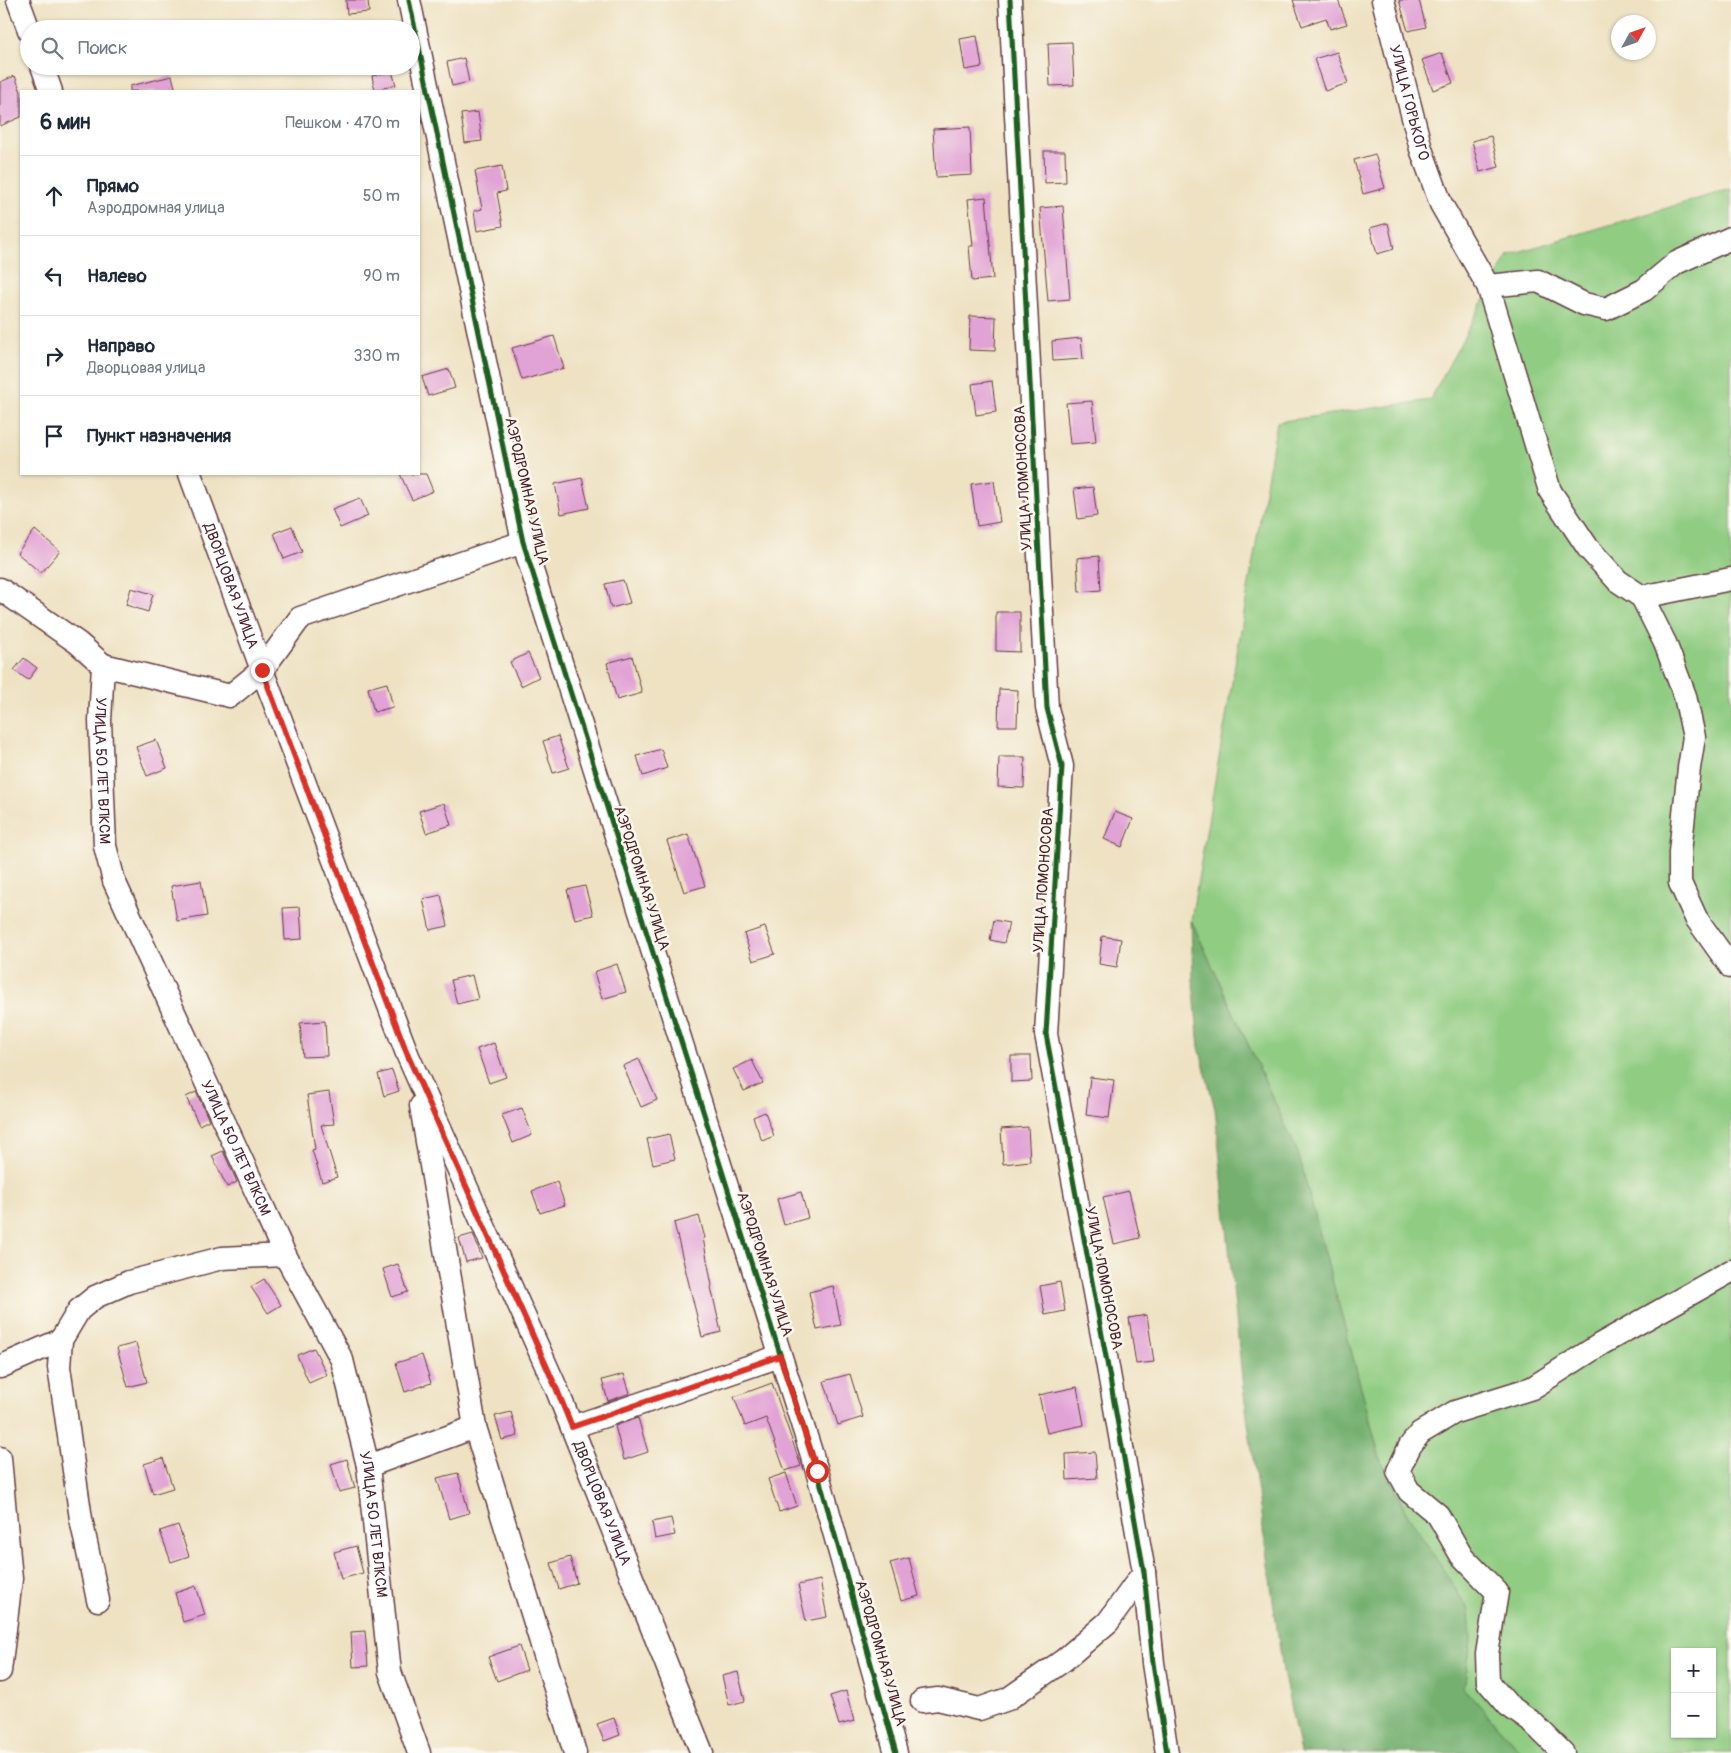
<!DOCTYPE html>
<html lang="ru">
<head>
<meta charset="utf-8">
<style>
  :root { --surface:#fff; --page:#f2f2f3; --text:#1f2937; --muted:#747a83; --line:#e0e1e3 }
  body { margin:0; font-family:Pangolin,sans-serif; background:var(--page); color:var(--text) }
  .controls { position:absolute; right:15px; bottom:15px; display:grid; overflow:hidden; border-radius:0px; box-shadow:0 1px 4px #0004 }
  .controls button { width:45px; height:45px; display:grid; place-items:center; padding:0; border:0; border-bottom:1px solid var(--line); background:var(--surface); color:var(--text); font:25px sans-serif }
  .compass { position:absolute; left:1611px; top:15px; width:45px; height:45px; border-radius:50%; background:var(--surface); box-shadow:0 1px 4px #0004; rotate:50deg }
  .stop { position:absolute; width:15px; height:15px; margin:-11px; border:4px solid #d93025; border-radius:50%; background:#fff }
  .stop.end { background:#d93025; border-color:#fff; box-shadow:0 1px 5px #0008 }
  .list { margin:0; padding:0; list-style:none }
  h2 { display:flex; justify-content:space-between; align-items:center; height:65px; margin:0; padding:0 20px; font-size:21px }
  h2 small { font-size:16px; font-weight:400; color:var(--muted) }
  .list li { display:grid; grid-template-columns:32px 1fr auto; gap:15px; align-items:center; box-sizing:border-box; height:80px; padding:0 20px; border-top:1px solid var(--line) }
  .list b { display:block; font-size:19px; white-space:nowrap }
  .list p { margin:0; font-size:16px; white-space:nowrap; color:var(--muted) }
  .list em { font-size:16px; font-style:normal; color:var(--muted) }
  .icon { flex:none; width:28px; height:28px; fill:none; stroke:currentColor; stroke-width:2; stroke-linecap:round; stroke-linejoin:round }
  .map { position:relative; flex:none; width:1731px; height:1753px; overflow:hidden }
  .search { position:absolute; background:var(--surface); box-shadow:0 1px 4px #0004; left:20px; top:20px; width:400px; height:55px; display:flex; align-items:center; gap:12px; box-sizing:border-box; padding:0 18px; border-radius:28px; color:var(--muted); font-size:19px }
  .panel { position:absolute; background:var(--surface); box-shadow:0 1px 4px #0004; left:20px; top:90px; width:400px; height:385px; border-radius:0px }
  .map>svg:first-child { display:block }
</style>
</head>
<body>
<div class="map">
<svg width="1731" height="1753" viewBox="0 0 1731 1753">
  <rect width="100%" height="100%" fill="#fbf7ec"/>
  <filter id="ink" filterUnits="userSpaceOnUse"><feTurbulence type="fractalNoise" baseFrequency=".02" numOctaves="2"/><feDisplacementMap in="SourceGraphic" scale="10" xChannelSelector="R" yChannelSelector="G"/><feConvolveMatrix kernelMatrix="1 2 1 2 8 2 1 2 1" color-interpolation-filters="sRGB"/></filter>
  <filter id="wash" filterUnits="userSpaceOnUse"><feTurbulence type="fractalNoise" baseFrequency=".0096" numOctaves="4" result="noise"/><feDisplacementMap in="SourceGraphic" scale="20" xChannelSelector="R" yChannelSelector="G"/><feGaussianBlur stdDeviation="1.12" result="paint"/><feColorMatrix in="noise" values="0 0 0 0 0 0 0 0 0 0 0 0 0 0 0 0 0 1.4 0 .05"/><feComposite in="paint" operator="in"/></filter>
  <g filter="url(#wash)">
    <rect width="100%" height="100%" fill="#eee2c3"/>
    <!-- green -->
    <path fill="#90cc82" stroke="#6d7656" fill-rule="evenodd" d="M1731,189V1753H1522L1464,1688L1471,1640L1381,1462L1298,1153L1191,920L1277,422L1430,400L1508,255ZM1675,1652H1712V1734H1675Z"/>
    <!-- forest -->
    <path fill="#74b070" stroke="#5f684e" d="M1191,920L1298,1153L1381,1462L1405,1510L1469,1610L1471,1640L1464,1688L1522,1753H1300L1283,1671L1243,1388L1215,1109L1199,1047L1193,980Z"/>
    <g id="blocks">
      <!-- building -->
      <g fill="#e1a2d5">
        <path d="M346,0H368L369,12L347,14Z"/>
        <path d="M1293,0H1338L1347,24L1330,29L1326,18L1302,26Z"/>
        <path d="M1399,0H1419L1426,27L1408,31Z"/>
        <path d="M977,36L982,67L965,70L960,39Z"/>
        <path d="M1072,42L1074,85L1050,86L1048,43Z"/>
        <path d="M1337,52L1348,83L1325,91L1314,59Z"/>
        <path d="M1442,53L1453,83L1433,90L1422,60Z"/>
        <path d="M464,58L469,82L452,86L447,62Z"/>
        <path d="M392,71L396,85L375,90L372,76Z"/>
        <path d="M15,76L21,92V117L0,126V82Z"/>
        <path d="M172,76L176,91H130V86Z"/>
        <path d="M478,112L482,141L465,143L461,114Z"/>
        <path d="M970,127L972,175L936,177L933,129Z"/>
        <path d="M1491,136L1499,167L1480,172L1472,141Z"/>
        <path d="M1044,151H1065L1066,182L1045,183Z"/>
        <path d="M1375,154L1385,188L1363,194L1354,160Z"/>
        <path d="M502,166L506,191L497,193L503,226L477,231L474,211L482,209L475,171Z"/>
        <path d="M986,197L993,279L972,281L969,246H973L968,199Z"/>
        <path d="M1063,206L1070,299L1048,301L1040,208Z"/>
        <path d="M1388,223L1394,249L1377,254L1370,228Z"/>
        <path d="M970,316L996,317L995,351L969,350Z"/>
        <path d="M554,336L564,368L522,380L512,348Z"/>
        <path d="M1081,338L1083,359L1053,361L1052,341Z"/>
        <path d="M449,369L455,388L428,396L422,377Z"/>
        <path d="M992,381L996,412L976,415L972,384Z"/>
        <path d="M1092,401L1096,442L1070,444L1066,403Z"/>
        <path d="M400,474H426L433,491L412,500Z"/>
        <path d="M582,478L589,508L561,514L555,484Z"/>
        <path d="M994,481L1000,522L977,526L971,484Z"/>
        <path d="M1093,487L1097,516L1078,519L1074,489Z"/>
        <path d="M360,498L368,516L340,528L332,509Z"/>
        <path d="M292,526L302,552L284,559L274,533Z"/>
        <path d="M35,530L60,551L41,573L17,553Z"/>
        <path d="M1099,556L1101,590L1079,592L1077,558Z"/>
        <path d="M623,580L630,603L611,608L605,584Z"/>
        <path d="M131,588L153,594L148,612L126,605Z"/>
        <path d="M996,612H1020V652L996,651Z"/>
        <path d="M528,653L539,677L521,686L510,662Z"/>
        <path d="M632,656L642,693L617,700L607,663Z"/>
        <path d="M24,658L37,668L28,680L14,670Z"/>
        <path d="M387,683L393,707L374,712L368,688Z"/>
        <path d="M999,689L1018,690L1017,726H998Z"/>
        <path d="M558,736L569,768L553,773L543,741Z"/>
        <path d="M156,740L167,768L147,776L136,747Z"/>
        <path d="M661,749L667,768L643,776L637,756Z"/>
        <path d="M999,757H1025L1024,788L998,787Z"/>
        <path d="M444,803L451,825L426,833L419,811Z"/>
        <path d="M1115,812L1133,819L1122,847L1104,839Z"/>
        <path d="M688,834L705,886L684,892L667,841Z"/>
        <path d="M201,881L207,916L177,921L171,886Z"/>
        <path d="M585,886L593,915L575,919L567,890Z"/>
        <path d="M441,895L448,926L430,930L423,899Z"/>
        <path d="M300,907L302,939L285,940L283,908Z"/>
        <path d="M994,920L1009,923L1004,943L990,940Z"/>
        <path d="M765,927L775,954L753,961L744,934Z"/>
        <path d="M1102,936L1121,939L1117,967L1099,964Z"/>
        <path d="M617,964L626,992L602,999L594,972Z"/>
        <path d="M472,975L478,999L457,1004L451,980Z"/>
        <path d="M325,1021L327,1056L303,1057L300,1023Z"/>
        <path d="M494,1043L506,1077L489,1083L477,1049Z"/>
        <path d="M1011,1056H1031L1032,1081L1011,1082Z"/>
        <path d="M639,1059L657,1100L641,1107L623,1066Z"/>
        <path d="M752,1060L763,1083L744,1091L733,1069Z"/>
        <path d="M392,1070L399,1091L384,1096L378,1074Z"/>
        <path d="M1090,1077L1114,1080L1109,1118L1086,1115Z"/>
        <path d="M196,1092L209,1120L199,1125L186,1097Z"/>
        <path d="M329,1092L334,1124L321,1125L337,1177L322,1182L312,1150L315,1149L307,1095Z"/>
        <path d="M522,1108L532,1135L513,1143L502,1115Z"/>
        <path d="M765,1112L774,1136L762,1141L753,1117Z"/>
        <path d="M1028,1127L1030,1161L1003,1164L1001,1129Z"/>
        <path d="M669,1134L675,1159L653,1164L647,1139Z"/>
        <path d="M223,1151L237,1182L227,1187L212,1156Z"/>
        <path d="M557,1182L565,1205L540,1213L532,1191Z"/>
        <path d="M1129,1191L1140,1238L1114,1244L1103,1197Z"/>
        <path d="M801,1192L808,1218L784,1225L777,1199Z"/>
        <path d="M699,1216L705,1238H703L712,1286L711,1287L721,1332L702,1337L674,1223Z"/>
        <path d="M473,1234L482,1258L466,1262L459,1238Z"/>
        <path d="M398,1264L408,1292L392,1297L383,1269Z"/>
        <path d="M264,1279L281,1305L268,1313L251,1287Z"/>
        <path d="M1060,1282L1065,1311L1045,1315L1040,1286Z"/>
        <path d="M833,1286L841,1325L817,1330L809,1292Z"/>
        <path d="M1147,1315L1154,1362L1136,1364L1129,1318Z"/>
        <path d="M136,1343L147,1382L128,1387L117,1348Z"/>
        <path d="M314,1348L327,1375L309,1383L297,1355Z"/>
        <path d="M422,1355L431,1383L405,1392L396,1363Z"/>
        <path d="M624,1374L630,1393L608,1401L602,1380Z"/>
        <path d="M850,1374L863,1417L838,1425L824,1381Z"/>
        <path d="M772,1383L801,1466L785,1471L766,1418L745,1426L734,1397Z"/>
        <path d="M1077,1387L1084,1425L1047,1433L1039,1395Z"/>
        <path d="M511,1412L518,1436L502,1440L495,1416Z"/>
        <path d="M638,1418L648,1452L624,1460L615,1426Z"/>
        <path d="M1095,1452L1097,1478L1067,1480L1066,1454Z"/>
        <path d="M163,1458L173,1488L153,1494L144,1464Z"/>
        <path d="M347,1459L355,1488L339,1492L331,1464Z"/>
        <path d="M458,1473L469,1513L449,1519L437,1478Z"/>
        <path d="M786,1473L797,1506L779,1512L768,1479Z"/>
        <path d="M671,1518L675,1535L655,1539L652,1522Z"/>
        <path d="M178,1525L189,1556L171,1562L160,1531Z"/>
        <path d="M356,1546L363,1573L341,1579L334,1552Z"/>
        <path d="M570,1557L577,1583L559,1589L551,1563Z"/>
        <path d="M909,1558L919,1596L901,1601L890,1563Z"/>
        <path d="M820,1580L827,1617L806,1621L798,1585Z"/>
        <path d="M196,1586L205,1615L183,1622L175,1593Z"/>
        <path d="M365,1631L368,1666L353,1667L351,1632Z"/>
        <path d="M519,1646L527,1670L497,1681L488,1657Z"/>
        <path d="M738,1672L745,1701L729,1705L722,1676Z"/>
        <path d="M846,1691L854,1721L839,1725L830,1696Z"/>
        <path d="M614,1718L620,1735L604,1741L597,1724Z"/>
      </g>
    </g>
  </g>
  <g filter="url(#ink)">
    <use href="#blocks" fill-opacity="0" stroke="#633c42" stroke-width="1"/>
    <g fill="none" stroke-linecap="round" stroke-linejoin="round">
      <!-- minor casing -->
      <g stroke="#633c42" stroke-width="25">
        <g id="minor">
          <path d="M18,0L29,30"/>
          <path d="M409,0L523,542L817,1471L896,1753"/>
          <path d="M1010,0L1047,708L1062,766L1046,1034L1107,1362L1144,1572L1153,1663L1167,1753"/>
          <path id="s1" d="M1383,0L1421,149L1441,204L1488,286L1550,491L1588,548L1618,581L1642,597L1731,579"/>
          <path d="M42,66L51,91"/>
          <path d="M1488,286L1538,281L1584,304L1606,309L1644,290L1676,263L1731,238"/>
          <path id="s2" d="M190,474L262,670L408,1056L557,1390L702,1753"/>
          <path id="s3" d="M0,589L78,643L103,665L100,721L105,846L114,881L285,1255L342,1360L368,1466L390,1672L419,1753"/>
          <path d="M1642,597L1665,643L1685,696L1694,737L1689,768L1680,852V883L1696,918L1731,967"/>
          <path d="M103,665L230,696L262,670L300,618L523,542"/>
          <path d="M421,1106L475,1427L575,1753"/>
          <path d="M0,1367L61,1340"/>
          <path d="M572,1427L780,1356"/>
          <path d="M0,1458L11,1579L0,1671"/>
          <path d="M368,1466L475,1427"/>
          <path d="M98,1600L81,1519L59,1367L61,1340L79,1310L95,1297L129,1282L222,1258L285,1255"/>
          <path d="M922,1701L938,1699L979,1709L1008,1699L1064,1660L1108,1622L1144,1572"/>
          <path d="M1563,1753L1533,1723L1508,1705L1488,1682L1487,1654L1497,1592L1461,1555L1438,1515L1409,1491L1398,1471L1410,1446L1420,1433L1455,1412L1532,1388L1601,1344L1731,1271"/>
        </g>
      </g>
      <!-- minor -->
      <use href="#minor" stroke="#fff" stroke-width="22"/>
      <!-- cycleway casing -->
      <g stroke="#fbf7ec" stroke-width="8">
        <g id="cycleway">
          <path d="M409,0L523,542L817,1471L896,1753"/>
          <path d="M1010,0L1047,708L1062,766L1046,1034L1107,1362L1144,1572L1153,1663L1167,1753"/>
        </g>
      </g>
      <!-- cycleway -->
      <use href="#cycleway" stroke="#1b5e20" stroke-width="5"/>
    </g>
  </g>
  <g fill="none" stroke-linecap="round" stroke-linejoin="round" filter="url(#ink)">
    <!-- route -->
    <path stroke="#d93025" stroke-width="6" d="M262,670L408,1056L557,1390L572,1427L780,1356L817,1471"/>
  </g>
  <g text-anchor="middle" stroke-width="5" stroke-linejoin="round" paint-order="stroke">
    <!-- street labels -->
    <g font-size="15" fill="#4a1f2b" stroke="#fbf7ec">
      <text dy="5" stroke="none"><textPath href="#s1" startOffset="106">УЛИЦА ГОРЬКОГО</textPath></text>
      <text transform="translate(1023 478) rotate(-93)" y="5">УЛИЦА ЛОМОНОСОВА</text>
      <text transform="translate(527 491) rotate(77)" y="5">АЭРОДРОМНАЯ УЛИЦА</text>
      <text dy="5" stroke="none"><textPath href="#s2" startOffset="119">ДВОРЦОВАЯ УЛИЦА</textPath></text>
      <text dy="5" stroke="none"><textPath href="#s3" startOffset="234">УЛИЦА 50 ЛЕТ ВЛКСМ</textPath></text>
      <text transform="translate(642 878) rotate(72)" y="5">АЭРОДРОМНАЯ УЛИЦА</text>
      <text transform="translate(1043 880) rotate(-86)" y="5">УЛИЦА ЛОМОНОСОВА</text>
      <text dy="5" stroke="none"><textPath href="#s3" startOffset="639">УЛИЦА 50 ЛЕТ ВЛКСМ</textPath></text>
      <text transform="translate(765 1264) rotate(72)" y="5">АЭРОДРОМНАЯ УЛИЦА</text>
      <text transform="translate(1104 1278) rotate(79)" y="5">УЛИЦА ЛОМОНОСОВА</text>
      <text dy="5" stroke="none"><textPath href="#s2" startOffset="1109">ДВОРЦОВАЯ УЛИЦА</textPath></text>
      <text dy="5" stroke="none"><textPath href="#s3" startOffset="1044">УЛИЦА 50 ЛЕТ ВЛКСМ</textPath></text>
      <text transform="translate(881 1653) rotate(74)" y="5">АЭРОДРОМНАЯ УЛИЦА</text>
    </g>
  </g>
</svg>
<div class="controls">
<button>+</button>
<button>−</button>
</div>
<svg class="compass" viewBox="-18 -18 36 36"><path d="M0-13l5 13h-10z" fill="#e53935"/><path d="M0 13l5-13h-10z" fill="#747a83"/></svg>
<div class="stop" style="left:817px;top:1471px"></div>
<div class="stop end" style="left:262px;top:670px"></div>
<div class="search"><svg class="icon" aria-label="search" viewBox="0 0 24 24"><circle cx="10" cy="10" r="6"/><path d="M15 15l6 6"/></svg>Поиск</div>
<section class="panel">
<h2>6 мин<small>Пешком · 470 m</small></h2>
<ul class="list">
<li><svg class="icon" aria-label="ahead" viewBox="0 0 24 24"><path d="M12 20V5M6 11l6-6 6 6"/></svg><div><b>Прямо</b><p>Аэродромная улица</p></div><em>50 m</em></li>
<li><svg class="icon" aria-label="left" viewBox="0 0 24 24"><path d="M17 20v-9H6M10 6l-5 5 5 5"/></svg><div><b>Налево</b></div><em>90 m</em></li>
<li><svg class="icon" aria-label="right" viewBox="0 0 24 24"><path d="M7 20v-9h11M14 6l5 5-5 5"/></svg><div><b>Направо</b><p>Дворцовая улица</p></div><em>330 m</em></li>
<li><svg class="icon" aria-label="arrive" viewBox="0 0 24 24"><path d="M6 21V4h12l-3 4 3 4H6"/></svg><div><b>Пункт назначения</b></div></li>
</ul>
</section>
</div>
</body>
</html>
